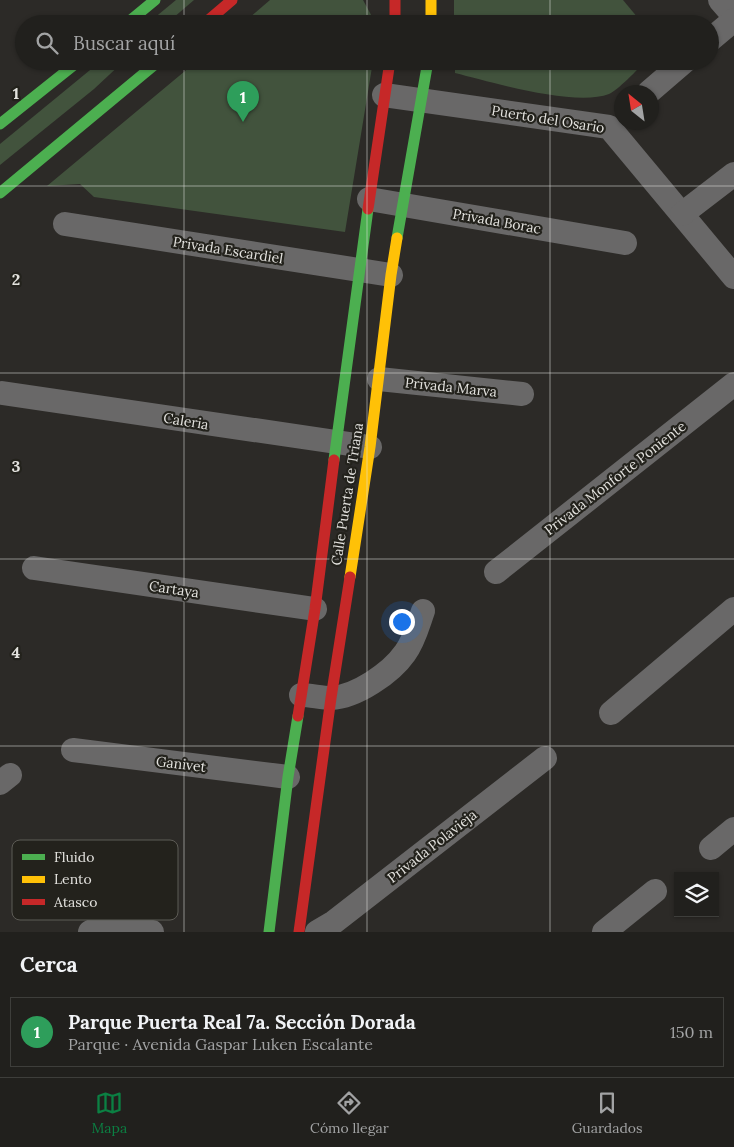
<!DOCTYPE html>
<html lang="es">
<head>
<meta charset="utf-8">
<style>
  :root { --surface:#21201d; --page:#292826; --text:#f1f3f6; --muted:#a2a3a4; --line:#3e3e3b; --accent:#0b8043 }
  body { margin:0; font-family:Lora,serif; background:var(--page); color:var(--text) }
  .controls { position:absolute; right:15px; bottom:15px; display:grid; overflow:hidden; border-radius:0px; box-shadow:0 1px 4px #0004 }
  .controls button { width:45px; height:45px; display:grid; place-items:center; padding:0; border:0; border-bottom:1px solid var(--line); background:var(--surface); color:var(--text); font:25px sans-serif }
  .compass { position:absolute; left:614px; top:85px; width:45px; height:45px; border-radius:50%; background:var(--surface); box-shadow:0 1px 4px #0004; rotate:330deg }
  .you { position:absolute; left:401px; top:621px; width:18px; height:18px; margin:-12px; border:4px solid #fff; border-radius:50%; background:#1a73e8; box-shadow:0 0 0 8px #1a73e833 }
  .badge { display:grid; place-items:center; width:32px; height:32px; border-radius:50%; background:var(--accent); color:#fff; font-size:16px; font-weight:700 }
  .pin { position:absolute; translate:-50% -41px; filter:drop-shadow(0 1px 2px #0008) }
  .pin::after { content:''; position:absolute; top:26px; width:18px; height:15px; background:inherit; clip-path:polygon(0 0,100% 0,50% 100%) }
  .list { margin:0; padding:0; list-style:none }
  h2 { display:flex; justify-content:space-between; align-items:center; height:65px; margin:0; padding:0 20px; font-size:21px }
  h2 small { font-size:16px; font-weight:400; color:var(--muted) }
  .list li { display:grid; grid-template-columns:32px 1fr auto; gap:15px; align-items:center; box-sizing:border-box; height:70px; margin:0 10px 10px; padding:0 10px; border:1px solid var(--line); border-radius:0px }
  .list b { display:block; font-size:19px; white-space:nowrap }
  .list p { margin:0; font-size:16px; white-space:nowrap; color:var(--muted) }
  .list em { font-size:16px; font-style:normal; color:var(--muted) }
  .icon { flex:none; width:28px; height:28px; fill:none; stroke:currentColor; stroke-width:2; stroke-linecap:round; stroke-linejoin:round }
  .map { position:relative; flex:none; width:734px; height:932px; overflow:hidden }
  .search { position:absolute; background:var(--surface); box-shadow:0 1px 4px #0004; left:15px; right:15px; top:15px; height:55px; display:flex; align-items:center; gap:12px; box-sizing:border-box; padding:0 18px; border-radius:28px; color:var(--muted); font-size:19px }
  .sheet { height:145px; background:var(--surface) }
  nav { display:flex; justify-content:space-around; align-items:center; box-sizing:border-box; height:70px; border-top:1px solid var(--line); background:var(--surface); font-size:14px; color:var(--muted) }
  nav a { display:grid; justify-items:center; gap:2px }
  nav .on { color:var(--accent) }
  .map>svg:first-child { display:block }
</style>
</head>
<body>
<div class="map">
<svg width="734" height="932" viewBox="0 0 734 932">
  <rect width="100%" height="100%" fill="#2c2a27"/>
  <!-- green -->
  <g fill="#42533d">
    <path d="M176,0H194L166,24H147Z"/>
    <path d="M270,0H363L376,24H242Z"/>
    <path d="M454,0H623L643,24H454Z"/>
    <path d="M101,61H124L94,89L0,165V144Z"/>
    <path d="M197,61H373L345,232L94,197L80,184L47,186Z"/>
    <path d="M455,61H646C638,69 617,91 609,94C575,107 491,82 455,73Z"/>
  </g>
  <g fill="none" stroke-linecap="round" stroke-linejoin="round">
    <!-- street -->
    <g stroke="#696868" stroke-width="24">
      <path d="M720,0L734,16"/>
      <path d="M710,40L734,20"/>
      <path d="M649,92L685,61"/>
      <path d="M384,95L609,127L734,277"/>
      <path d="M369,199L625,243"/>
      <path d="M682,214L734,174"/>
      <path d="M65,224L391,275"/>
      <path d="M379,379L522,394"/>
      <path d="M2,393L370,447"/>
      <path d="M34,568L315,609"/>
      <path d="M496,572L734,384"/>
      <path d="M301,695C311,695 321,698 331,698C356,697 391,673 405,653C414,641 418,625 423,611"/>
      <path d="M611,713L734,609"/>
      <path d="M73,750L288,777"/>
      <path d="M0,783L10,775"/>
      <path d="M711,848L734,829"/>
      <path d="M90,932C107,921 133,930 152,932"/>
      <path d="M317,932L334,922L545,758"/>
      <path d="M604,932L655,891"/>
    </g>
    <!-- fast -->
    <g stroke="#4caf50" stroke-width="11">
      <path d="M126,24L155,0"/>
      <path d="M0,124L79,61"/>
      <path d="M0,193L159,61"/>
      <path d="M397,238L428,61"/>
      <path d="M334,460L368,209"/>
      <path d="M269,932L288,777L298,716"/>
    </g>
    <!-- slow -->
    <g stroke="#ffc107" stroke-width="11">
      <path d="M431,0V24"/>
      <path d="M350,577L370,447L391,275L397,238"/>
    </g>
    <!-- jam -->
    <g stroke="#c62828" stroke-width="11">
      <path d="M395,0V24"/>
      <path d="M204,24L232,0"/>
      <path d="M368,209L390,61"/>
      <path d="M298,716L315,609L334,460"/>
      <path d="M299,932L331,698L350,577"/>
    </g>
  </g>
  <!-- grid -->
  <path fill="none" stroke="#e3e2de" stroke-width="1" stroke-opacity="0.55" d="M184,0V24M367,0V24M550,0V24M184,61V932M367,61V932M550,61V932M0,186H734M0,373H734M0,559H734M0,746H734"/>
  <g text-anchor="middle" stroke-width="4.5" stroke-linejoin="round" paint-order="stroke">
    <!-- street labels -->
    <g font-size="14" fill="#e3e2de" stroke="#23221c">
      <text transform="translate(548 119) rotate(9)" y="5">Puerto del Osario</text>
      <text transform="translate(497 221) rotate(10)" y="5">Privada Borac</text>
      <text transform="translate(228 250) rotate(9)" y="5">Privada Escardiel</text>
      <text transform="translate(451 387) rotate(6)" y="5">Privada Marva</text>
      <text transform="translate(186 421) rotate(9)" y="5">Caleria</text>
      <text transform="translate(615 478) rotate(-38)" y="5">Privada Monforte Poniente</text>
      <text transform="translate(347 494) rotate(-81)" y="5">Calle Puerta de Triana</text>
      <text transform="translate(174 589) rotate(8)" y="5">Cartaya</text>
      <text transform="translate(181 764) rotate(7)" y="5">Ganivet</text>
      <text transform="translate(432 846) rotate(-38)" y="5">Privada Polavieja</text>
    </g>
  </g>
  <!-- legend -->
  <rect x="12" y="840" width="166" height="80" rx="8" fill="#23221c" stroke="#5d5c56" stroke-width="1"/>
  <rect x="22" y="854" width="23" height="6" fill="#4caf50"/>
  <rect x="22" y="876" width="23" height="7" fill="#ffc107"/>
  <rect x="22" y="899" width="23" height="6" fill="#c62828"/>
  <g font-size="14" fill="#e3e2de">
    <text x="54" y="862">Fluido</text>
    <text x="54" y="884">Lento</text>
    <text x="54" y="907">Atasco</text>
  </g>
  <g font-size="16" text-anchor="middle" font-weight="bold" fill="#e3e2de" stroke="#23221c" stroke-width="4.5" stroke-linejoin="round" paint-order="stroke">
    <text x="16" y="99">1</text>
    <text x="16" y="285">2</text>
    <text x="16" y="472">3</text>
    <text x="16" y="658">4</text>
  </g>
</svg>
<div class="controls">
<button><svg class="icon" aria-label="layers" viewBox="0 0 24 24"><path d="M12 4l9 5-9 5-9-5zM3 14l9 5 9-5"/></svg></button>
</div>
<svg class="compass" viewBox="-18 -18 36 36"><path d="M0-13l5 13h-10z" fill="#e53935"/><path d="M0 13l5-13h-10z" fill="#a2a3a4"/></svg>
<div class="you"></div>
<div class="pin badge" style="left:243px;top:122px;background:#2e9e5b">1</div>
<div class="search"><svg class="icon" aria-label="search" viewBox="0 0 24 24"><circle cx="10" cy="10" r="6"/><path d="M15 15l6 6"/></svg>Buscar aquí</div>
</div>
<section class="sheet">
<h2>Cerca<small></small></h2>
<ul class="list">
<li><span class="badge" style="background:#2e9e5b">1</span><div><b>Parque Puerta Real 7a. Sección Dorada</b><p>Parque · Avenida Gaspar Luken Escalante</p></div><em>150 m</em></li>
</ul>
</section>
<nav>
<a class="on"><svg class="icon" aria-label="map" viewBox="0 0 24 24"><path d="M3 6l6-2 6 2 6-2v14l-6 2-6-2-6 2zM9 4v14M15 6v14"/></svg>Mapa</a>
<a><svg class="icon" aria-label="directions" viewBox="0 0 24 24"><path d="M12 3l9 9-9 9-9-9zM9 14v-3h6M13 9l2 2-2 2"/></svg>Cómo llegar</a>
<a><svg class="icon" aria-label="saved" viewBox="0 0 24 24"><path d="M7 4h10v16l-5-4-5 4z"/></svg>Guardados</a>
</nav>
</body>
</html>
